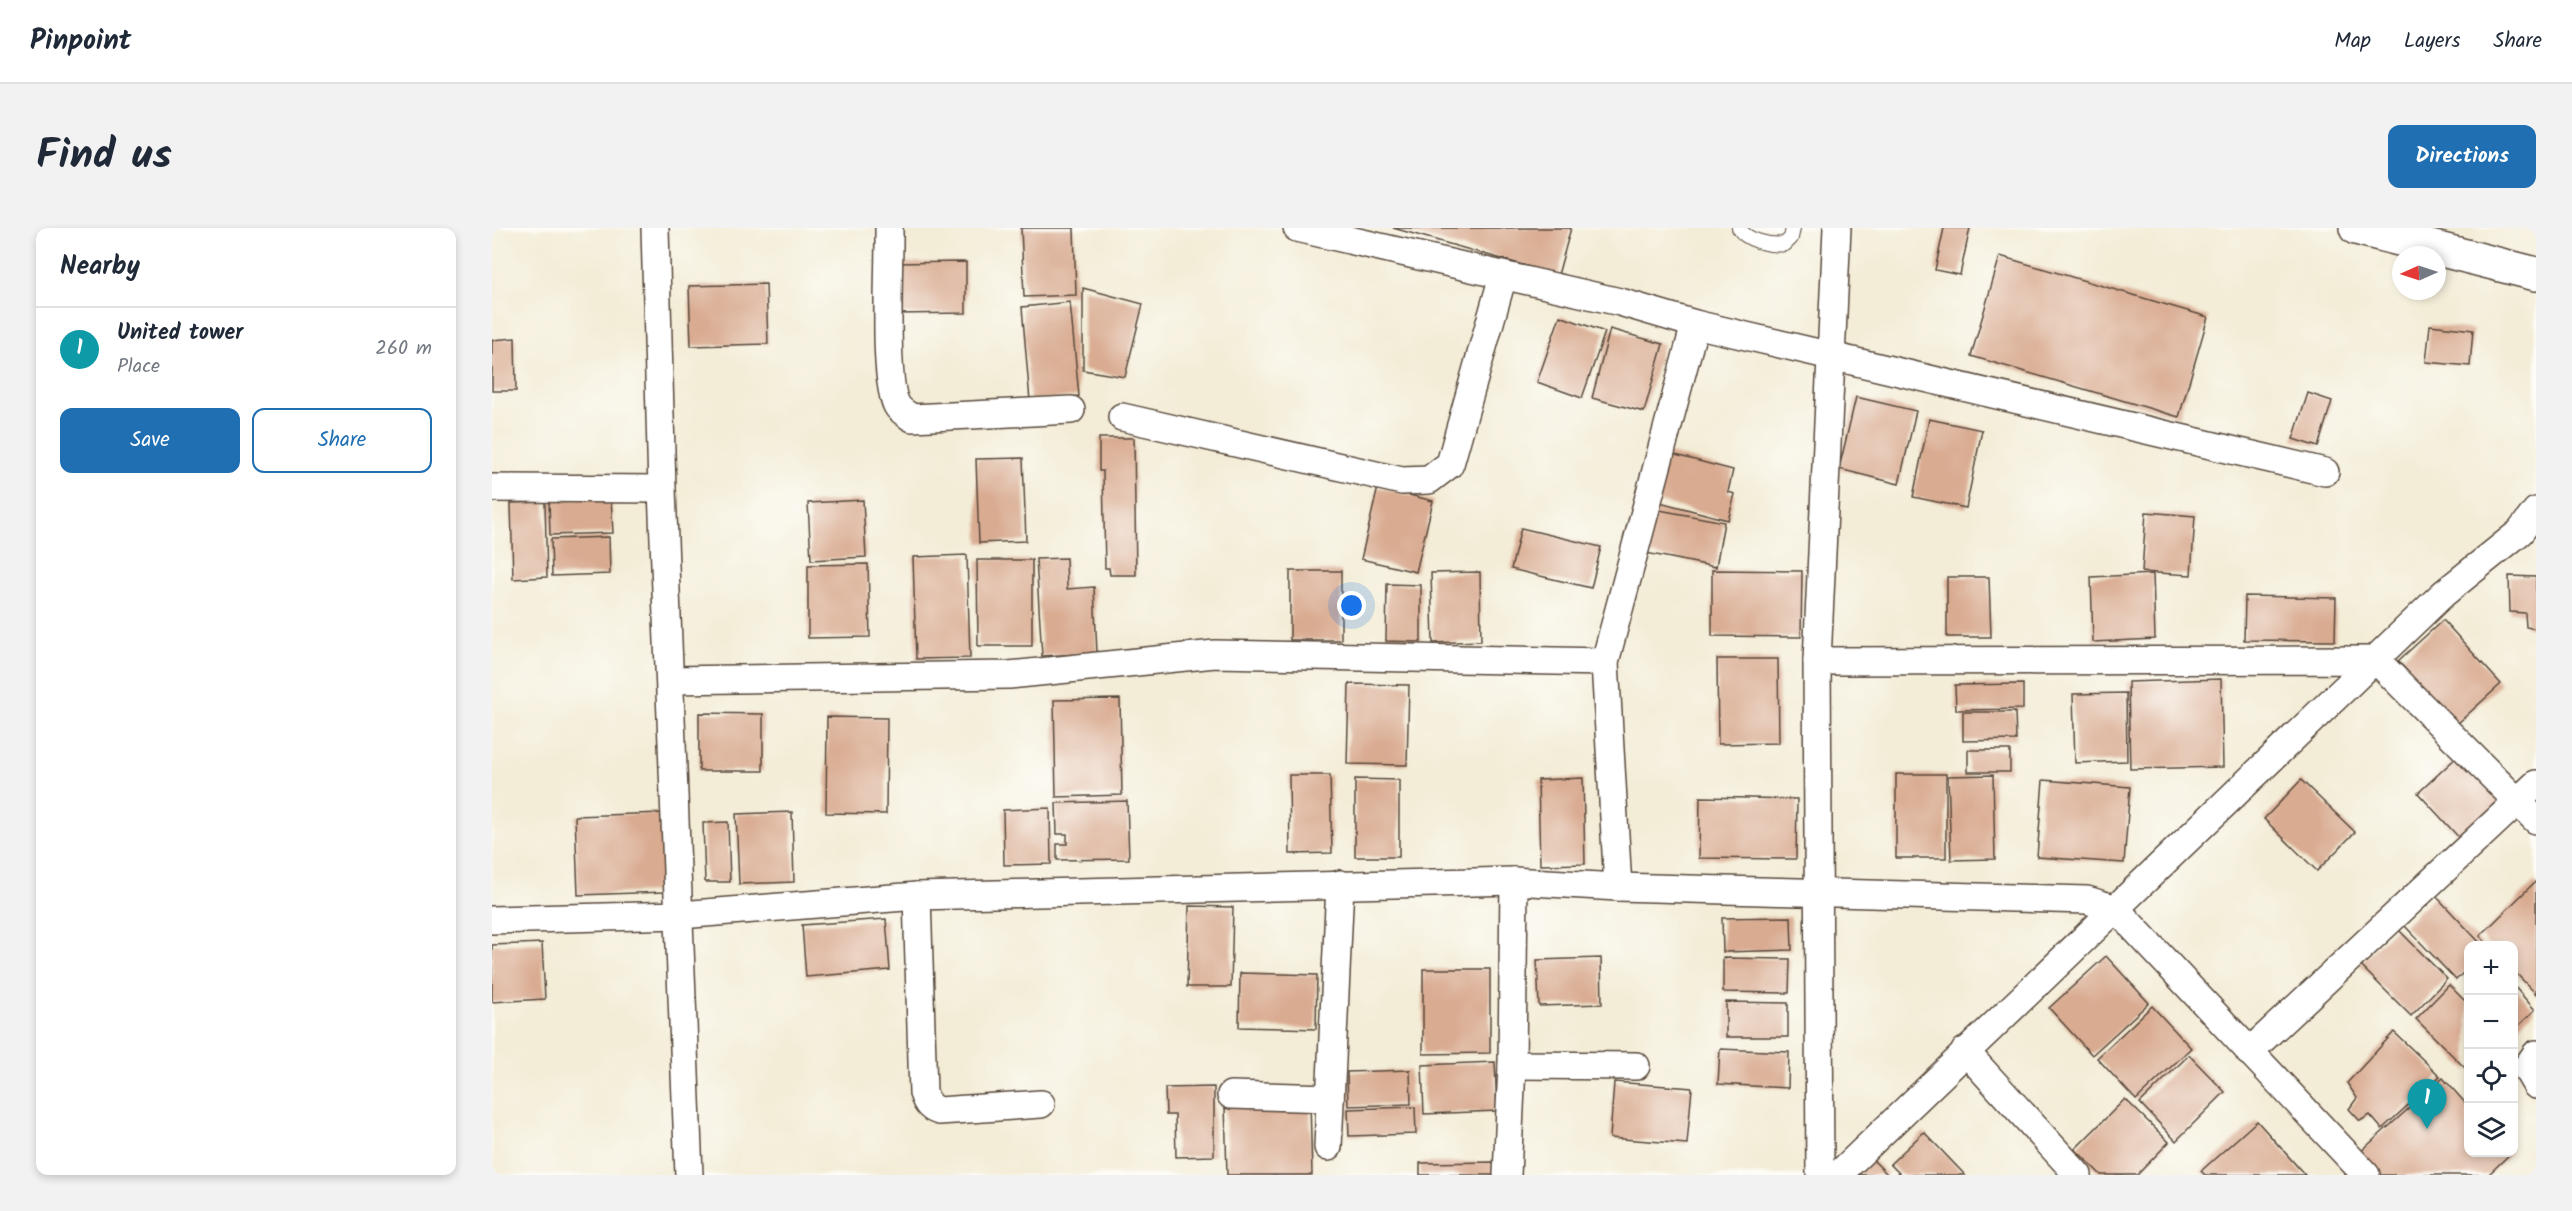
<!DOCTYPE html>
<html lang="en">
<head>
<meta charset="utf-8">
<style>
  :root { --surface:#fff; --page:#f2f2f3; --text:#1f2937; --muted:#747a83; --line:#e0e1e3; --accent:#1f6fb2 }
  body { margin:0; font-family:Kalam,sans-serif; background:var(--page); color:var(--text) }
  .controls { position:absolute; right:18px; bottom:18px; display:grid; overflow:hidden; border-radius:12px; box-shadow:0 3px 9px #0003 }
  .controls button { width:54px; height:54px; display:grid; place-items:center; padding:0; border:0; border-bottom:2px solid var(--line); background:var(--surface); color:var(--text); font:30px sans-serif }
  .compass { position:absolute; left:1900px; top:18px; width:54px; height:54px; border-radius:50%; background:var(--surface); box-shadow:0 3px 9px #0003; rotate:267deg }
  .you { position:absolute; left:860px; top:378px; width:21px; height:21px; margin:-15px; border:4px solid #fff; border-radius:50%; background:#1a73e8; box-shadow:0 0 0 9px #1a73e833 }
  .badge { display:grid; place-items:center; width:39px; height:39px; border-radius:50%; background:var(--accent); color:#fff; font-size:20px; font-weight:700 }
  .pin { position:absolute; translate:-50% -50px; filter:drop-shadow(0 2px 3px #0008) }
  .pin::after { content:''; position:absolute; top:32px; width:21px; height:18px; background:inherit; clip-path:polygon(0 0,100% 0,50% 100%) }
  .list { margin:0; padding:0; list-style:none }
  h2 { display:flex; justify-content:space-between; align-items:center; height:78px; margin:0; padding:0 24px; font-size:26px }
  h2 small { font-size:20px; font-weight:400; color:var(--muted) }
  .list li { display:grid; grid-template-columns:39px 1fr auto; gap:18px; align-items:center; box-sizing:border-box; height:84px; padding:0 24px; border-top:2px solid var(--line) }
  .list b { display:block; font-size:22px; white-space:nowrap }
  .list p { margin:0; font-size:20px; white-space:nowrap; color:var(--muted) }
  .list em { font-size:20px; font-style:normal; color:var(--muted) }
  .actions { display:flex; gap:12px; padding:18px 24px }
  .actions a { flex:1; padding:14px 0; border:2px solid var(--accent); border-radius:12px; text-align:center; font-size:21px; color:var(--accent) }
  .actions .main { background:var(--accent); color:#fff }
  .icon { flex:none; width:33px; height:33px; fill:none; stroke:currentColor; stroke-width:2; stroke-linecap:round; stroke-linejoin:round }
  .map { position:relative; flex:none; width:2044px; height:947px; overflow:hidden; border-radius:12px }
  header { display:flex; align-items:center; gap:36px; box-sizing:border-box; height:84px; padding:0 30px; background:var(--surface); border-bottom:2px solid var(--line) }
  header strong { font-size:28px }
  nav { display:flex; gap:33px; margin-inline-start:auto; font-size:21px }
  .intro { display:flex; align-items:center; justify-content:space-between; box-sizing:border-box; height:144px; padding:0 36px }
  h1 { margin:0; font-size:42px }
  .button { padding:15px 27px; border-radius:12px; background:var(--accent); color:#fff; font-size:21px; font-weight:700 }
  main { display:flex; gap:36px; padding:0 36px }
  aside { flex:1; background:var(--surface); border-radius:12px; box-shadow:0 3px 9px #0003 }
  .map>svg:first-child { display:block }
</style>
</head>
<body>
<header>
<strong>Pinpoint</strong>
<nav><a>Map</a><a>Layers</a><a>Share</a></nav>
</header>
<div class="intro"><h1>Find us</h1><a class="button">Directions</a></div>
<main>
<aside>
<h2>Nearby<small></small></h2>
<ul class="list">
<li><span class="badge" style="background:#0f9aa8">1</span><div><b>United tower</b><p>Place</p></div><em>260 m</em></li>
</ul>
<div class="actions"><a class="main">Save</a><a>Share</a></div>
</aside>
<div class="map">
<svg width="2044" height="947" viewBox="0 0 2044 947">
  <rect width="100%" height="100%" fill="#fdfcf7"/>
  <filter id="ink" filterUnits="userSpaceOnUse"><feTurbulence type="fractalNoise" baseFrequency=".0167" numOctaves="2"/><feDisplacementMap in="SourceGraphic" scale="12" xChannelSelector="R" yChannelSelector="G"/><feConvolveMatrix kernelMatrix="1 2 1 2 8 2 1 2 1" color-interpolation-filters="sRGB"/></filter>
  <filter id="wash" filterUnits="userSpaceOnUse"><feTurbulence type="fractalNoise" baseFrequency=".008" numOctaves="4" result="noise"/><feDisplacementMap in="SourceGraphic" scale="24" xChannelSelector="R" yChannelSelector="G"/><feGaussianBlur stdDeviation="1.35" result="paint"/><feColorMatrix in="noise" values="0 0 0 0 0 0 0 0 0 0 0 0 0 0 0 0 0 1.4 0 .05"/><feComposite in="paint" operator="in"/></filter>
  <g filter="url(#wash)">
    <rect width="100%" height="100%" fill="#f3ecd6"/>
    <g id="blocks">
      <!-- building -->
      <g fill="#d9ab91">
        <path d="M529,0H582L584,67L532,69Z"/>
        <path d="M901,0H1079L1066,47Z"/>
        <path d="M1452,0H1478L1468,47L1443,42Z"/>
        <path d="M1508,28L1716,89L1687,189L1479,128Z"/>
        <path d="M474,34V85L404,86L403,35Z"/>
        <path d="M274,56L276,116L199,118L197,58Z"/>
        <path d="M591,60L651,76L633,149L591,142Z"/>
        <path d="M578,74L587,168L538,173L530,79Z"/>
        <path d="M1068,88L1113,104L1090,170L1045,154Z"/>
        <path d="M1938,97L1981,102L1978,138L1934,134Z"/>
        <path d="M1118,101L1171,116L1152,184L1100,170Z"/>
        <path d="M23,110L24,163H0V112Z"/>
        <path d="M1816,165L1840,173L1826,219L1801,211Z"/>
        <path d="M1364,169L1424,183L1407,256L1347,241Z"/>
        <path d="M1437,191L1490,202L1474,280L1421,269Z"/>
        <path d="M607,210H642L644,347H618L617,340H613L611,243H607Z"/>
        <path d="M1172,224L1241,242L1236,264L1243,266L1236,292L1160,272Z"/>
        <path d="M531,230L534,313L487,315L484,231Z"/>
        <path d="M886,259L941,273L924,344L869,331Z"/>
        <path d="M119,269L121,305L58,307L57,271Z"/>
        <path d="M371,272L374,329L319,332L316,275Z"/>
        <path d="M53,274L55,349L21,351L19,275Z"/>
        <path d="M1162,281L1232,294L1224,339L1154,325Z"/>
        <path d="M1654,284L1703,288L1699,347L1650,344Z"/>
        <path d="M1029,300L1109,319L1099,360L1019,341Z"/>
        <path d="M117,309L118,346L60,348L59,311Z"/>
        <path d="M475,327L478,430L424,431L421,329Z"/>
        <path d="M574,330L575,361L602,359L605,425L550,428L544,331Z"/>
        <path d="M485,332H540V418H486Z"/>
        <path d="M376,336L378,409L316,410V337Z"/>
        <path d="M1220,342L1310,343L1309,409L1220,408Z"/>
        <rect x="798" y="343" width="51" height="69"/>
        <path d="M988,344L989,413L941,415L939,345Z"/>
        <path d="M1661,346L1663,411L1601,414L1599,349Z"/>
        <path d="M2017,348L2044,349V401L2034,399L2033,385L2018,384Z"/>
        <path d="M1455,349H1497L1499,409H1455Z"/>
        <path d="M895,356L929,357V414L894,413Z"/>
        <path d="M1753,368L1844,370L1843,413L1752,412Z"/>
        <path d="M1951,392L2009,456L1964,497L1906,433Z"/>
        <path d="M1225,431H1286L1287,515L1226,516Z"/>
        <path d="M1729,451L1731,539L1638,541L1636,454Z"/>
        <path d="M857,456L917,457L915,537L855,536Z"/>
        <path d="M1531,456V481L1464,482L1463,457Z"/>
        <path d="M1634,465L1635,533L1583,535L1581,466Z"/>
        <path d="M628,471L630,567L564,569L562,472Z"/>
        <path d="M1471,484H1523L1524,512L1471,513Z"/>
        <path d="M207,485L271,486V543H207Z"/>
        <path d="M335,489L395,490L394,586L334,585Z"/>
        <rect x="1476" y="522" width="42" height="22"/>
        <path d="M1968,526L2014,576L1972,615L1926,565Z"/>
        <rect x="1404" y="546" width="50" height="84"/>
        <path d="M797,547H838L840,625L798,626Z"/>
        <path d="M1501,547L1503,631L1459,632L1456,548Z"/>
        <path d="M1091,550L1093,636L1048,637L1046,552Z"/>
        <path d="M863,551L907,552V629H863Z"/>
        <path d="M1551,552L1638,559L1632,635L1545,629Z"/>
        <path d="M1809,552L1863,604L1825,643L1772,591Z"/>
        <path d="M1208,569L1305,571L1304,631L1207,630Z"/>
        <path d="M635,573L637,631L565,632V616H575V606H565L564,575Z"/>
        <path d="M558,580L559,636L512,637L511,582Z"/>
        <path d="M300,584L302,654L247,656L244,586Z"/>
        <path d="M171,585L173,664L86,667L83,588Z"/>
        <path d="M236,594L238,654H213L211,595Z"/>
        <path d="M2044,653V766L2022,743V718H1997L1988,708Z"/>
        <path d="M1943,667L1991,718H1976V740L1964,752L1912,697Z"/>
        <path d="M697,678L741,679L739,759H695Z"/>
        <path d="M1299,689L1300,722L1231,724L1230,690Z"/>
        <path d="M394,691L398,742L314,749L310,697Z"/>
        <path d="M1904,699L1955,751L1919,788L1867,736Z"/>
        <path d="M50,715L53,771L0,774V717Z"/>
        <path d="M1614,728L1657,775L1600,827L1557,780Z"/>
        <path d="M1109,730L1110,776L1047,778L1045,732Z"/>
        <path d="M1231,730L1298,731L1297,765L1231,764Z"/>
        <path d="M931,741H998V825L931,826Z"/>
        <path d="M748,745L825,747L824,801L747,799Z"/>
        <path d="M1957,757L1976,776V843L1924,791Z"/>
        <path d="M2022,758L2043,782L2022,802Z"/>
        <path d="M1234,774L1296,775V809H1234Z"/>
        <path d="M1660,778L1699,820L1644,872L1605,830Z"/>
        <path d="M1902,804L1948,848L1890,901L1878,887L1868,893L1857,881L1865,870L1855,855Z"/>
        <path d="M1228,821L1297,824L1296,860L1226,856Z"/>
        <path d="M1697,827L1733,864L1684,913L1648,875Z"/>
        <path d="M1003,834L1005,883L932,886L930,837Z"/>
        <path d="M918,842L919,876L856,878L855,844Z"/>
        <path d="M1951,850L1976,878V924H2020L1996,947H1888L1867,925Z"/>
        <path d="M1122,854L1200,860L1195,916L1118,910Z"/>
        <path d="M722,859V928L684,929L683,887H674L673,860Z"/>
        <path d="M1633,871L1677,914L1645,947H1609L1583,921Z"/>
        <path d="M818,874L820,947H735L733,877Z"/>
        <path d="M923,879L924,906L857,908L856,881Z"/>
        <path d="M1765,893L1813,947H1713L1709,943Z"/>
        <path d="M1432,904L1473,947H1409L1398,936Z"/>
        <path d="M1380,931L1396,947H1365Z"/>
        <path d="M1004,934V947H928V935Z"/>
      </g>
    </g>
  </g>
  <g filter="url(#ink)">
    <use href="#blocks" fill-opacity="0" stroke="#57473a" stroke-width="1.5"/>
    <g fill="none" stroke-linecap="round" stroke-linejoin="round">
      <!-- service casing -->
      <g stroke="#57473a" stroke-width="16">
        <path id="service" d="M1247,0C1254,13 1279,18 1293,16L1299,10L1301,0"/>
      </g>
      <!-- minor casing -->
      <g stroke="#57473a" stroke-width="30">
        <g id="minor">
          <path d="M163,0L170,261L197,947"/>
          <path d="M397,0C398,32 390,158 406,179C409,183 416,187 420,190L579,182"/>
          <path d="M805,0L1128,74L1203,96L1833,244"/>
          <path d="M630,189L910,253L937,252L958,236L1011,48"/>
          <path d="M0,260L170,261"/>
          <path d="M1325,433L1884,432L2044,592"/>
          <path d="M178,452L517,447L723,426L1113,434"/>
          <path d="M1126,659L1113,434L1203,96"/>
          <path d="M425,668L431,865C434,874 437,880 447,883L549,876"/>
          <path d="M0,692L188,687L425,668L1022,653L1126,659L1595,672L1624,681L1874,947"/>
          <path d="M1473,823L1586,947"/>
          <path d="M1757,824L2044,556"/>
          <path d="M2044,826L2034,840L2044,857"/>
          <path d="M1020,837L1144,838"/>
          <path d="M739,867L838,870"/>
          <path d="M836,919L848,656"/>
          <path d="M1015,947L1020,837L1022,653"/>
          <path d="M1328,947L1325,433L1345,0"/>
          <path d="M1346,947L1951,366L2028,304L2044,283"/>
        </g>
      </g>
      <!-- tertiary casing -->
      <g stroke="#57473a" stroke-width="36">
        <path id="tertiary" d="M1864,0L2044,46"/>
      </g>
      <!-- service -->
      <use href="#service" stroke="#fff" stroke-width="14"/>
      <!-- minor -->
      <use href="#minor" stroke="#fff" stroke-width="27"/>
      <!-- tertiary -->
      <use href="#tertiary" stroke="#fff" stroke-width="33"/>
    </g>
  </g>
</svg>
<div class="controls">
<button>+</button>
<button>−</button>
<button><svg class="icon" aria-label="locate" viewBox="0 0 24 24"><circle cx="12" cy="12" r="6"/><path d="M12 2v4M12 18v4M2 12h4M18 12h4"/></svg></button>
<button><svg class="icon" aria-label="layers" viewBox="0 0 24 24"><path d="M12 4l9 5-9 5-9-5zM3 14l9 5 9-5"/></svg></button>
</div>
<svg class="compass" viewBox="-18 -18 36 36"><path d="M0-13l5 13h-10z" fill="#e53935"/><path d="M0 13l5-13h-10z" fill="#747a83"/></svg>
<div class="you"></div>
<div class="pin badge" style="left:1935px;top:901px;background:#0f9aa8">1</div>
</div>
</main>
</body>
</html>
